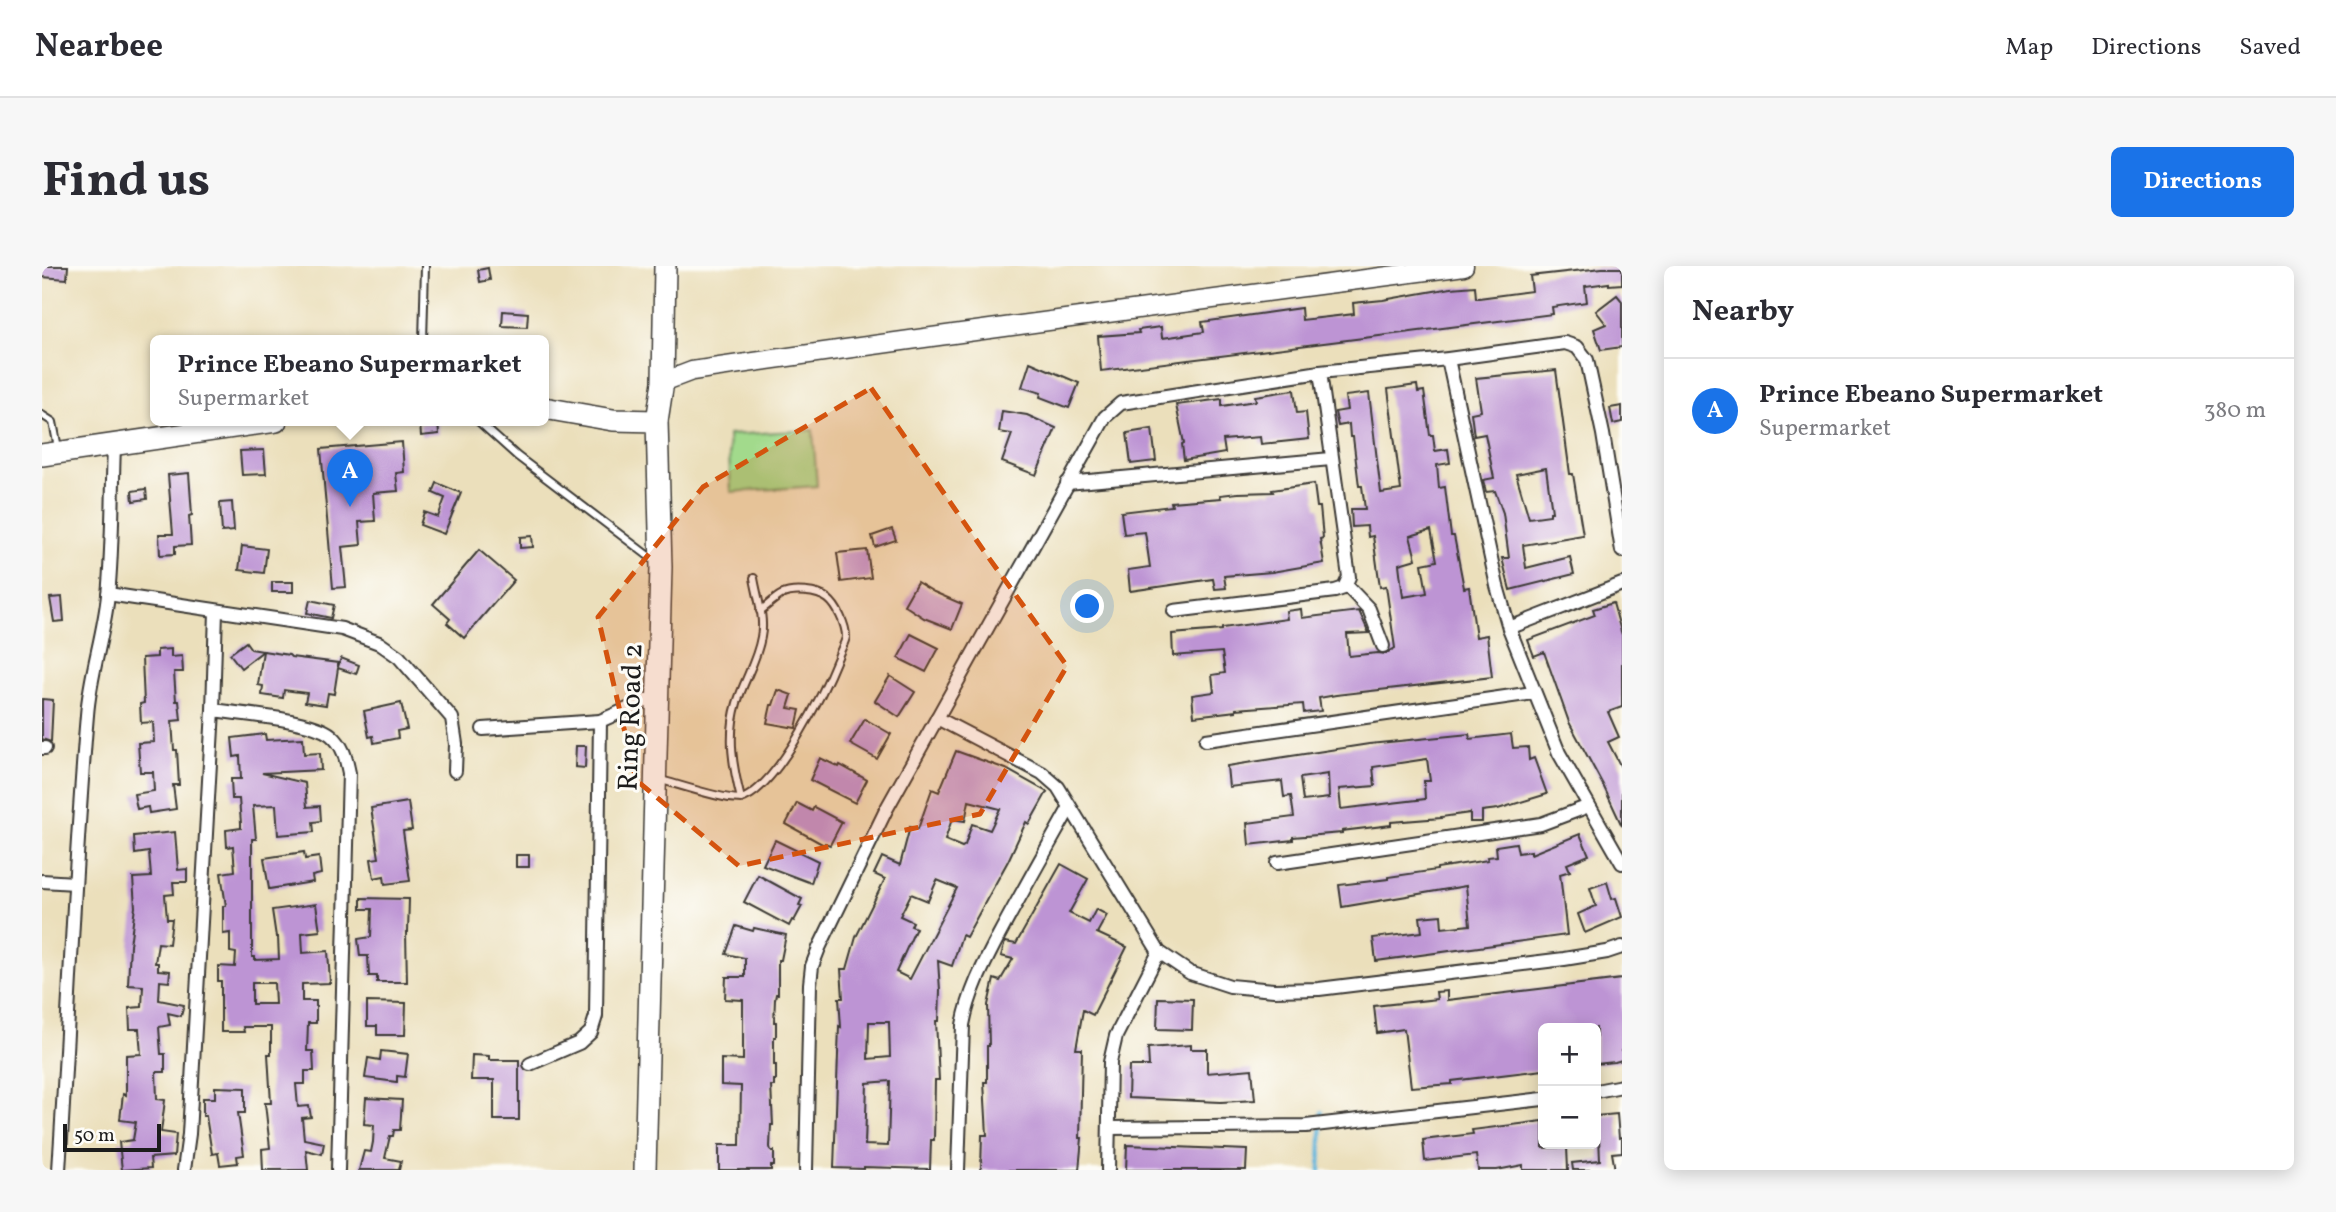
<!DOCTYPE html>
<html lang="en">
<head>
<meta charset="utf-8">
<style>
  :root { --surface:#fff; --page:#f7f7f7; --text:#2b2b33; --muted:#7c7c81; --line:#e1e1e2; --accent:#1a73e8 }
  body { margin:0; font-family:Vollkorn,serif; background:var(--page); color:var(--text) }
  .controls { position:absolute; right:21px; bottom:21px; display:grid; overflow:hidden; border-radius:10px; box-shadow:0 4px 18px #0003 }
  .controls button { width:63px; height:63px; display:grid; place-items:center; padding:0; border:0; border-bottom:2px solid var(--line); background:var(--surface); color:var(--text); font:35px sans-serif }
  .scale { position:absolute; left:21px; bottom:18px; width:98px; box-sizing:border-box; padding-left:7px; border:4px solid #1c1c1c; border-top:0; font-size:19px; line-height:24px; white-space:nowrap; color:#1c1c1c; -webkit-text-stroke:5px #fdfcf7; paint-order:stroke }
  .you { position:absolute; left:1046px; top:341px; width:24px; height:24px; margin:-18px; border:5px solid #fff; border-radius:50%; background:#1a73e8; box-shadow:0 0 0 10px #1a73e833 }
  .badge { display:grid; place-items:center; width:46px; height:46px; border-radius:50%; background:var(--accent); color:#fff; font-size:23px; font-weight:700 }
  .pin { position:absolute; translate:-50% -58px; filter:drop-shadow(0 2px 4px #0008) }
  .pin::after { content:''; position:absolute; top:37px; width:24px; height:21px; background:inherit; clip-path:polygon(0 0,100% 0,50% 100%) }
  .popup { position:absolute; left:108px; top:69px; width:399px; height:91px; box-sizing:border-box; display:grid; place-content:center; border-radius:10px; background:var(--surface); filter:drop-shadow(0 2px 5px #0005); font-size:23px; white-space:nowrap; color:var(--muted) }
  .popup b { font-size:26px; color:var(--text) }
  .popup::after { content:''; position:absolute; left:50%; top:100%; margin-left:-14px; border:14px solid transparent; border-top-color:var(--surface) }
  .list { margin:0; padding:0; list-style:none }
  h2 { display:flex; justify-content:space-between; align-items:center; height:91px; margin:0; padding:0 28px; font-size:30px }
  h2 small { font-size:23px; font-weight:400; color:var(--muted) }
  .list li { display:grid; grid-template-columns:46px 1fr auto; gap:21px; align-items:center; box-sizing:border-box; height:105px; padding:0 28px; border-top:2px solid var(--line) }
  .list b { display:block; font-size:26px; white-space:nowrap }
  .list p { margin:0; font-size:23px; white-space:nowrap; color:var(--muted) }
  .list em { font-size:23px; font-style:normal; color:var(--muted) }
  .map { position:relative; flex:none; width:1580px; height:904px; overflow:hidden; border-radius:10px }
  header { display:flex; align-items:center; gap:42px; box-sizing:border-box; height:98px; padding:0 35px; background:var(--surface); border-bottom:2px solid var(--line) }
  header strong { font-size:33px }
  nav { display:flex; gap:38px; margin-inline-start:auto; font-size:24px }
  .intro { display:flex; align-items:center; justify-content:space-between; box-sizing:border-box; height:168px; padding:0 42px }
  h1 { margin:0; font-size:49px }
  .button { padding:18px 32px; border-radius:10px; background:var(--accent); color:#fff; font-size:24px; font-weight:700 }
  main { display:flex; gap:42px; padding:0 42px }
  aside { flex:1; background:var(--surface); border-radius:10px; box-shadow:0 4px 18px #0003 }
  .map>svg:first-child { display:block }
</style>
</head>
<body>
<header>
<strong>Nearbee</strong>
<nav><a>Map</a><a>Directions</a><a>Saved</a></nav>
</header>
<div class="intro"><h1>Find us</h1><a class="button">Directions</a></div>
<main>
<div class="map">
<svg width="1580" height="904" viewBox="0 0 1580 904">
  <rect width="100%" height="100%" fill="#fdfcf7"/>
  <filter id="ink" filterUnits="userSpaceOnUse"><feTurbulence type="fractalNoise" baseFrequency=".0143" numOctaves="2"/><feDisplacementMap in="SourceGraphic" scale="14" xChannelSelector="R" yChannelSelector="G"/><feConvolveMatrix kernelMatrix="1 2 1 2 8 2 1 2 1" color-interpolation-filters="sRGB"/></filter>
  <filter id="wash" filterUnits="userSpaceOnUse"><feTurbulence type="fractalNoise" baseFrequency=".00686" numOctaves="4" result="noise"/><feDisplacementMap in="SourceGraphic" scale="28" xChannelSelector="R" yChannelSelector="G"/><feGaussianBlur stdDeviation="1.57" result="paint"/><feColorMatrix in="noise" values="0 0 0 0 0 0 0 0 0 0 0 0 0 0 0 0 0 1.4 0 .05"/><feComposite in="paint" operator="in"/></filter>
  <g filter="url(#wash)">
    <rect width="100%" height="100%" fill="#ebdfbb"/>
    <!-- green -->
    <path fill="#a2da8c" stroke="#5f7b54" stroke-width="2" d="M771,164L775,220L689,226L686,169Z"/>
    <g fill="none" stroke-linecap="round" stroke-linejoin="round">
      <!-- stream -->
      <path stroke="#61b6dd" stroke-width="4.5" d="M1278,904L1280,846"/>
    </g>
    <g id="blocks">
      <!-- building -->
      <g fill="#bd94d4" fill-rule="evenodd">
        <path d="M0,0H26L25,13L0,11Z"/>
        <path d="M446,2L448,14L438,16L436,4Z"/>
        <path d="M1560,2H1580V18L1567,19V17L1543,20L1545,36L1510,41L1511,48L1059,105L1056,70L1097,67L1096,64L1119,61L1120,72L1162,66L1160,56L1259,42L1260,54L1312,48L1311,37L1341,34L1409,22L1433,20L1434,32H1437L1490,25L1488,10Z"/>
        <path d="M1575,29L1580,35V81L1559,84L1552,63L1564,58L1554,45Z"/>
        <path d="M461,45L486,47L485,61L460,60Z"/>
        <path d="M988,96L1037,117L1027,142L998,131L999,127L980,121Z"/>
        <path d="M1514,104L1528,208H1531L1541,269L1481,279L1484,302L1528,291L1532,308L1468,324L1460,292H1467L1461,247L1453,225L1444,226L1441,214L1452,212L1443,168L1432,170L1429,147L1439,145L1434,112ZM1504,202L1510,246H1508V249L1487,252L1474,208Z"/>
        <path d="M1375,119L1376,126L1382,125L1388,169H1391L1393,185L1406,183L1408,197L1395,199L1397,222L1403,221L1409,270H1412L1422,322L1427,321L1434,371L1445,369L1450,411L1294,429L1277,432L1279,445L1262,447L1261,438L1194,443V445L1152,450L1150,429L1172,426L1170,409L1183,407L1180,386L1131,390L1130,368L1180,364V362L1245,353L1244,345L1259,343L1260,352L1317,345L1327,367L1305,368L1307,390L1336,387L1343,388L1353,382L1344,320L1338,321L1331,270L1326,271L1325,260L1310,261L1309,243H1323L1320,220H1317L1311,171H1308L1307,158L1296,160L1293,146L1305,144L1303,130L1327,127L1339,227L1359,224L1346,123ZM1389,264L1395,295L1380,298L1385,327L1361,331L1357,298L1374,293L1368,270Z"/>
        <path d="M1252,124L1255,147L1264,146L1267,173L1219,178L1218,171L1181,174L1183,187L1142,194L1140,178L1142,177L1134,139L1180,133V140L1214,135L1213,130Z"/>
        <path d="M1580,140V156L1571,158L1568,142Z"/>
        <path d="M960,145L985,149L1014,162L994,209L960,196L970,168L957,166Z"/>
        <path d="M396,156L397,168L379,170L378,158Z"/>
        <path d="M1110,163L1114,195L1089,198L1085,167Z"/>
        <path d="M360,176L362,206L354,207L356,225L331,227L333,255L317,256L319,279L300,281L304,321L291,322L279,183Z"/>
        <path d="M222,184L224,208L200,209L198,185Z"/>
        <path d="M147,207L150,249L147,250L149,279L133,280V288L118,289L117,268H131L126,209Z"/>
        <path d="M395,217L419,227L402,268L378,259L382,246L396,251L403,232L391,227Z"/>
        <path d="M1272,218L1275,241H1278L1281,272L1278,273L1282,297L1230,306L1182,310L1184,322L1173,323L1171,313L1088,325L1086,304L1108,301L1103,266L1082,268L1079,246L1130,240L1129,236L1179,232L1178,229L1196,227L1231,226L1230,224Z"/>
        <path d="M104,223L105,233L91,235L90,225Z"/>
        <path d="M190,236L192,265L180,266L178,237Z"/>
        <path d="M850,263L854,274L833,281L830,270Z"/>
        <path d="M490,270L491,281L478,282V271Z"/>
        <path d="M200,280L225,283L222,307L197,304Z"/>
        <path d="M437,284L472,314L422,372L405,357L408,353L391,338Z"/>
        <path d="M825,284L829,312L799,316L795,287Z"/>
        <rect x="230" y="316" width="21" height="10"/>
        <path d="M875,316L892,326L920,338L910,363L882,352L862,339Z"/>
        <path d="M20,331L22,355L12,356L8,332Z"/>
        <path d="M268,334L292,339L289,352L265,347Z"/>
        <path d="M1571,337L1580,369V441L1566,446L1577,471L1566,476L1580,503V560L1561,519L1527,456L1502,386L1492,390L1486,374L1553,349L1551,343Z"/>
        <path d="M869,368L897,382L884,406L856,392Z"/>
        <path d="M204,376L209,383L221,385L199,402L188,388Z"/>
        <path d="M129,383V391L140,390L141,406H132L134,435H137L139,454L130,455L132,484H135L137,519H131L134,543L107,547L106,541L95,543L92,528L112,525L111,506H98L96,477L112,476L111,456L99,457L98,438L102,437L100,392L115,391V384Z"/>
        <path d="M221,385L247,389L249,391L296,397V401L299,392L317,399L314,408L296,402L292,428L286,427L284,439L263,436L265,427L242,424L241,432L220,429L221,420L216,419Z"/>
        <path d="M848,410L873,426L857,451L833,435Z"/>
        <path d="M736,424L750,429L746,442L758,444L754,462L725,457L729,439H731Z"/>
        <path d="M0,433L11,434L9,476L0,473Z"/>
        <path d="M359,437L365,463L355,465L356,472L332,477L331,470L327,471L322,445Z"/>
        <path d="M823,453L849,468L835,493L808,478Z"/>
        <path d="M223,468L224,474L261,472L262,488L278,487L279,504L220,507L263,517L265,541L278,540L279,555L271,556L272,566L236,569L234,539L211,540L214,573H210V691H213V694L237,693L236,671H234L230,644L274,638L278,665L260,667L261,687L286,685L288,717L260,718V735H274V757H266L265,785H271L272,805H263V818H254L256,841L267,840L269,851L260,852L262,873L282,877L280,888L264,884L266,904H221L220,883L228,882L223,837H229L226,788H229V761H201L202,766H179V715H176V700L193,701L194,687L188,686V667L181,668V640H184L179,607L193,605L191,580L185,581L184,564L199,562V557L197,533H190L189,513H199L198,490L192,491L190,472ZM210,717H232L233,738H210Z"/>
        <path d="M1427,468L1428,473L1469,468L1471,482L1486,481L1487,494L1492,492L1505,528L1456,543L1440,545V556H1428V547L1399,551V552L1349,556V559L1300,565V567L1251,571V574L1207,579L1205,557L1252,551L1249,530L1242,531L1240,515L1187,521L1185,500L1327,478ZM1385,493L1388,515H1382L1383,533L1299,543L1297,523L1333,520L1331,501ZM1286,508L1287,532L1261,535L1258,512Z"/>
        <path d="M534,480H544L543,502L533,501Z"/>
        <path d="M914,485L964,503L1005,526L987,558L984,556L966,595L924,671L920,669L910,700L896,695L898,724L897,755H894L897,814H893L892,874H889L888,903L822,901V903L792,902L797,760L799,761L797,732H801L799,703H805L814,671L843,613L832,608L840,591L858,599L868,561L876,563L890,523L897,526ZM927,535L958,543L948,564L930,558L923,579L920,581L903,574L910,553L923,555ZM895,614L915,622L868,713L854,706L874,662L869,660L871,656L858,650L869,628L886,635ZM827,756H847L848,791L826,793ZM848,815L846,880L823,879L825,817Z"/>
        <path d="M778,492L797,501L798,499L825,514L813,537L768,514Z"/>
        <path d="M366,536L370,564L361,565L368,615L343,618L342,610L332,612L329,593L337,592L329,542Z"/>
        <path d="M755,537L770,545L772,541L800,556L788,579L783,577L782,579L744,558Z"/>
        <path d="M133,566L136,604L145,603V616H131L132,628L123,629L125,653H130L127,678L116,677L113,697H116V704L128,705L127,716L118,715L117,734L142,739L139,750L126,747L128,759L117,761L119,788H123V806H114L115,833L123,834L119,866L134,868L132,890L108,892L109,902L80,904L77,876L91,874L94,856L78,854L81,828L84,829V789L99,788L97,763H88L87,742L100,741L101,720L86,719L88,679L93,641L91,612L109,611L107,586L93,588L92,570Z"/>
        <path d="M1538,568L1547,589L1525,598L1528,605L1518,608L1525,669L1334,695L1331,672L1380,666L1378,651L1399,649L1400,662L1428,659L1424,620L1300,641L1297,619L1346,613V611L1395,604V602L1446,594L1445,591L1455,590L1454,580L1474,577L1476,587L1489,585V588Z"/>
        <path d="M733,574L776,595L769,617L721,599Z"/>
        <path d="M262,586L263,593L277,591L279,608L270,610L271,616L227,623L222,592Z"/>
        <rect x="474" y="589" width="13" height="12"/>
        <path d="M1019,598L1046,613L1027,647L1047,657L1054,643L1065,649L1055,667L1085,681L1051,749L1041,744L1034,783H1040L1038,872H1040L1037,904H942L939,903L940,869H945L942,816H945V780H947L946,739L952,713L958,715L971,693L959,690L963,676L974,678Z"/>
        <path d="M716,609L760,633L757,639L760,640L752,655L750,654L747,660L702,636Z"/>
        <path d="M1565,616L1570,633L1574,632L1580,651L1543,667L1536,648L1554,640L1548,622Z"/>
        <path d="M319,632L367,633L366,666H364L365,716H335V710H327L326,690H318L316,673L329,671L330,643H319Z"/>
        <path d="M694,660L711,665L712,662L744,669L739,694H736V728H734L733,733L732,756H734V771H732V799H734V814H732V820H729L731,859H729L728,881L729,885H732V900H729V904H677V879H698L699,820L679,819V793L701,794V734L683,733L684,711H703V692L684,688Z"/>
        <path d="M1580,713V794L1573,796L1554,798V762H1501V804L1410,815V818L1369,821L1362,763L1335,767L1332,740L1395,733L1394,726L1405,725V734Z"/>
        <path d="M1116,732L1151,733L1150,764L1115,763Z"/>
        <path d="M325,736L364,737L363,769H335V760H325Z"/>
        <path d="M1149,779V783H1165V807L1210,803L1213,834L1179,836L1086,832L1087,800H1107L1106,782Z"/>
        <path d="M339,785L366,788L363,811L355,810V816L323,812L326,792L338,794Z"/>
        <path d="M430,789L447,790V794H477V854H452V814H429Z"/>
        <path d="M173,821L203,822V847H196L202,889L195,890L196,897L178,899L176,887L170,888L164,850H161V832H173Z"/>
        <path d="M324,832L360,834L358,864H352L351,870H348L343,892L359,895L357,904H317L322,885L329,886L331,876L332,859L322,858Z"/>
        <path d="M1575,848L1577,872L1580,871V886L1570,887L1573,904H1531L1530,897L1558,894L1557,871H1554V850Z"/>
        <path d="M1501,855V882L1525,881L1526,904H1481V899L1455,904H1436L1434,889L1383,895L1381,874L1431,868L1430,864Z"/>
        <path d="M1085,879L1205,884L1204,904H1084Z"/>
      </g>
    </g>
  </g>
  <g filter="url(#ink)">
    <use href="#blocks" fill-opacity="0" stroke="#3b3934" stroke-width="2"/>
    <g fill="none" stroke-linecap="round" stroke-linejoin="round">
      <!-- lane casing -->
      <g stroke="#3b3934" stroke-width="10">
        <g id="lane">
          <path d="M381,75L383,0"/>
          <path d="M0,149L11,156L16,182"/>
          <path d="M436,155L475,190L613,295"/>
          <path d="M619,514C635,518 690,537 702,532C737,517 782,426 796,391C798,385 803,377 804,371C804,359 795,340 786,333C776,325 750,323 739,329C732,333 725,340 718,345"/>
          <path d="M699,533C691,501 685,470 695,437C702,414 715,395 719,371C723,352 715,330 712,312"/>
        </g>
      </g>
      <!-- street casing -->
      <g stroke="#3b3934" stroke-width="16">
        <g id="street">
          <path d="M1406,93L1455,320L1467,362L1517,487L1580,597"/>
          <path d="M1025,217L1289,193"/>
          <path d="M1304,319L1327,343L1341,380"/>
          <path d="M66,328L300,363L337,377L357,391L410,452L414,478L413,505"/>
          <path d="M1132,345L1293,325L1302,322L1307,311L1278,106"/>
          <path d="M1467,362L1580,318"/>
          <path d="M171,444C197,448 270,453 289,469C301,479 304,492 307,507L296,904"/>
          <path d="M895,452L1000,507L1016,521L1117,686L1148,707L1188,720L1232,724L1277,723L1522,693L1565,686L1580,681"/>
          <path d="M441,463L558,455L615,430"/>
          <path d="M1164,474L1491,427"/>
          <path d="M0,482H3"/>
          <path d="M1235,597L1499,558L1547,540"/>
          <path d="M0,615L33,617"/>
          <path d="M488,798L537,777L549,766L554,750L558,455"/>
          <path d="M1554,825L1580,820"/>
          <path d="M1067,862L1264,860L1501,833"/>
          <path d="M17,904C27,752 32,600 45,449C48,408 62,369 66,329C71,280 70,229 72,180"/>
          <path d="M142,904L147,868L171,444L174,345"/>
          <path d="M764,904L768,718L770,700L777,682L845,542L1063,151L1079,137L1278,106L1406,93L1523,77L1535,81L1545,94L1561,168L1580,285"/>
          <path d="M916,904L921,759C927,726 942,698 957,669C980,626 1004,584 1028,541"/>
          <path d="M1066,904L1068,796L1074,770L1117,686"/>
        </g>
      </g>
      <!-- secondary casing -->
      <g stroke="#3b3934" stroke-width="21">
        <path id="secondary" d="M621,116L650,105C907,67 1165,34 1422,0"/>
      </g>
      <!-- primary casing -->
      <g stroke="#3b3934" stroke-width="24">
        <g id="primary">
          <path d="M502,142L571,154L615,155"/>
          <path d="M0,189L234,155"/>
          <path d="M603,904L619,301L615,155L621,116L623,0"/>
        </g>
      </g>
      <!-- lane -->
      <use href="#lane" stroke="#fff" stroke-width="6"/>
      <!-- street -->
      <use href="#street" stroke="#fff" stroke-width="12"/>
      <!-- secondary -->
      <use href="#secondary" stroke="#fff" stroke-width="18"/>
      <!-- primary -->
      <use href="#primary" stroke="#fff" stroke-width="21"/>
    </g>
  </g>
  <!-- marked area -->
  <path fill="#d4530e" fill-opacity="0.2" stroke="#d4530e" stroke-width="5" stroke-dasharray="14 9" stroke-linejoin="round" d="M829,122L944,288L1025,400L938,548L697,600L594,514L556,351L661,221Z"/>
  <g text-anchor="middle" stroke-width="6" stroke-linejoin="round" paint-order="stroke">
    <!-- street labels -->
    <g font-size="28" fill="#1c1c1c" stroke="#fdfcf7">
      <text transform="translate(587 451) rotate(-88)" y="10">Ring Road 2</text>
    </g>
  </g>
</svg>
<div class="controls">
<button>+</button>
<button>−</button>
</div>
<div class="scale">50 m</div>
<div class="you"></div>
<div class="pin badge" style="left:308px;top:241px">A</div>
<div class="popup"><b>Prince Ebeano Supermarket</b>Supermarket</div>
</div>
<aside>
<h2>Nearby<small></small></h2>
<ul class="list">
<li><span class="badge">A</span><div><b>Prince Ebeano Supermarket</b><p>Supermarket</p></div><em>380 m</em></li>
</ul>
</aside>
</main>
</body>
</html>
